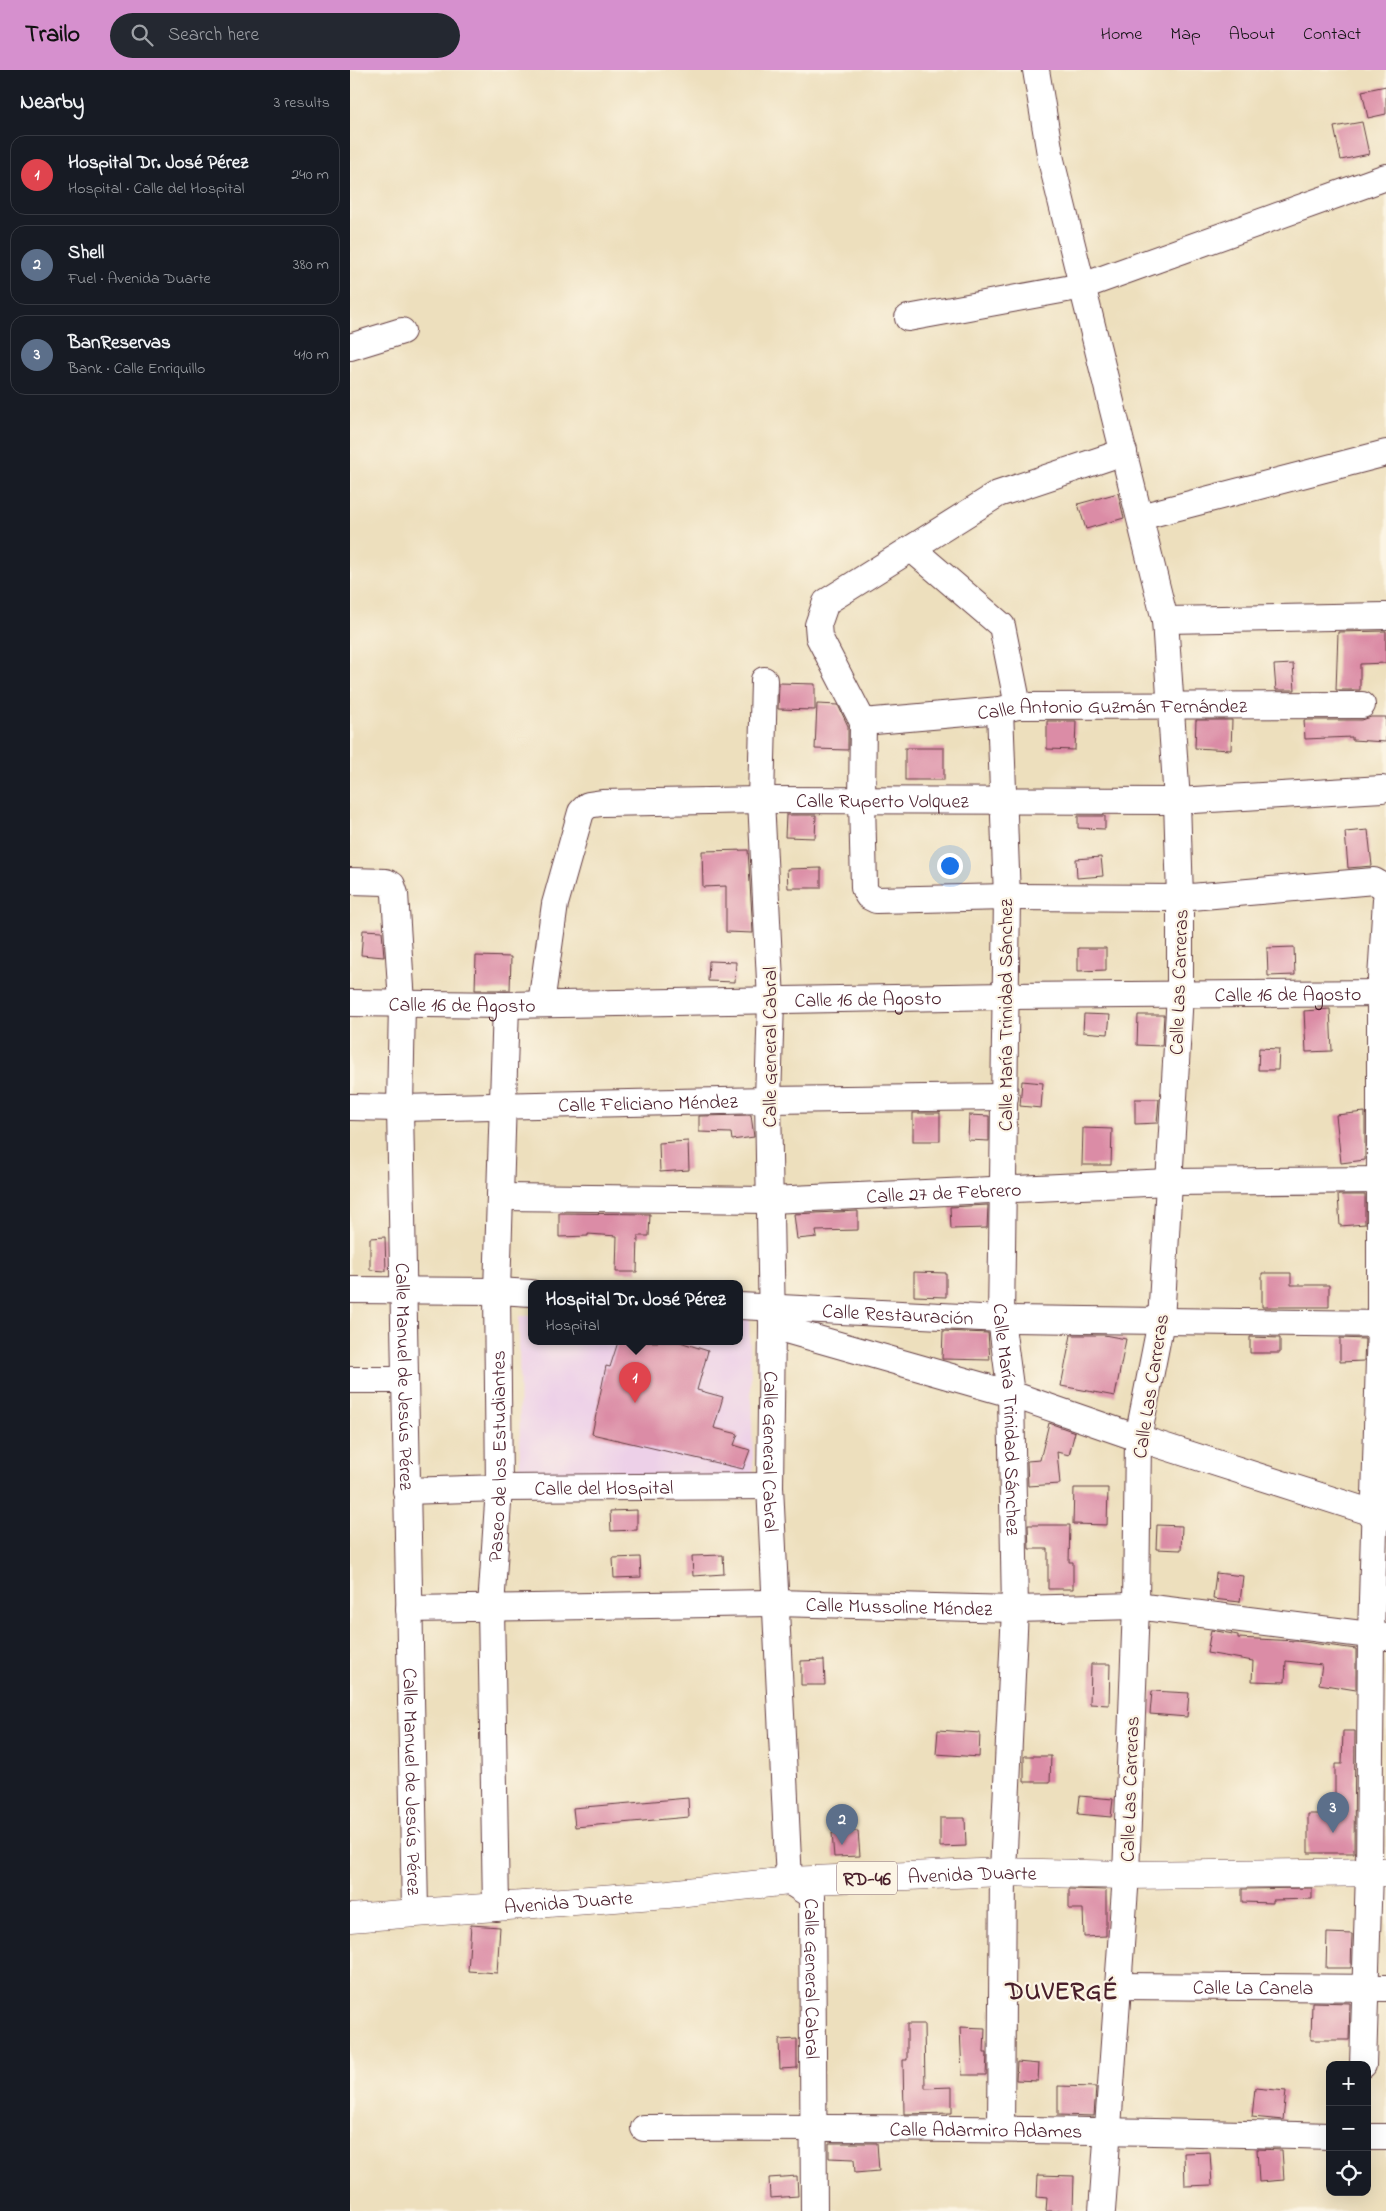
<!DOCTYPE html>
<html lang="en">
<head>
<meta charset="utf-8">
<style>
  :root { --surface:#171b24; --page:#242831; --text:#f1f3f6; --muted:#9ea1a6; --line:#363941; --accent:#d690ce }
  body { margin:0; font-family:"Indie Flower",sans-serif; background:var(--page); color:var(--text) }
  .controls { position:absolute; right:15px; bottom:15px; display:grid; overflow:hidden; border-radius:10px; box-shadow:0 5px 20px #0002 }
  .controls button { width:45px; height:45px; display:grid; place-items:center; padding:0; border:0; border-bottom:1px solid var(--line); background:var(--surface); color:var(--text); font:25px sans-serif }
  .you { position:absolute; left:599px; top:795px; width:18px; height:18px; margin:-12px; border:4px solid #fff; border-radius:50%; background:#1a73e8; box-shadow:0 0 0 8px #1a73e833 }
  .badge { display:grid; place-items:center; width:32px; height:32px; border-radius:50%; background:var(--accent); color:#fff; font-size:16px; font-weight:700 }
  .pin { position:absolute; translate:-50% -41px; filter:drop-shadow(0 1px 2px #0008) }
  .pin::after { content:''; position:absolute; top:26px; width:18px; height:15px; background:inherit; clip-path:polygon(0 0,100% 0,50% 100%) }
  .popup { position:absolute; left:178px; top:1210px; width:215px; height:65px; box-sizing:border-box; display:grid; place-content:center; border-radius:10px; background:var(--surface); filter:drop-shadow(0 1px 4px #0005); font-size:16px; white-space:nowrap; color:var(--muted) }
  .popup b { font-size:19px; color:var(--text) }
  .popup::after { content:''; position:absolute; left:50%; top:100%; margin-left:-10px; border:10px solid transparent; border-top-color:var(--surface) }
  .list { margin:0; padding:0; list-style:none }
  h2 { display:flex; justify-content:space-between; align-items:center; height:65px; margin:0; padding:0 20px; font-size:21px }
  h2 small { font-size:16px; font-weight:400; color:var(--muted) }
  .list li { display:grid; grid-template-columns:32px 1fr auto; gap:15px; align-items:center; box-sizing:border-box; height:80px; margin:0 10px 10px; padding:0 10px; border:1px solid var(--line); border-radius:15px }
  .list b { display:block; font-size:19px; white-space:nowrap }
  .list p { margin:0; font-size:16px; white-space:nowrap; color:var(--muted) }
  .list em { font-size:16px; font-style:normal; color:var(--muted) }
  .icon { flex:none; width:28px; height:28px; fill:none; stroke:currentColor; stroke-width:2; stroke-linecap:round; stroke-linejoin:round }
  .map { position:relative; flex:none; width:1036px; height:2141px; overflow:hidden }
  header { display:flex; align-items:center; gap:30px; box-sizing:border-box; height:70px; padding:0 25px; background:var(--accent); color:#111 }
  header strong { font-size:24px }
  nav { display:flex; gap:28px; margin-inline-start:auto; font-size:18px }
  .search { width:350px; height:45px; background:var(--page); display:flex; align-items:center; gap:12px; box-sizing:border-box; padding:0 18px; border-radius:28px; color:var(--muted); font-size:19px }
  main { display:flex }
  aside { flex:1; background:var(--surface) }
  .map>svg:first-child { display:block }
</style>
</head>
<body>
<header>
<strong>Trailo</strong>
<div class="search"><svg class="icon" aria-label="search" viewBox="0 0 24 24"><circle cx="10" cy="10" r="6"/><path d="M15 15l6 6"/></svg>Search here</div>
<nav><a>Home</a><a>Map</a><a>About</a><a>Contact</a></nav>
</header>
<main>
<aside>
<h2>Nearby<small>3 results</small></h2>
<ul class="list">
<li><span class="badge" style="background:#e0444e">1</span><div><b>Hospital Dr. José Pérez</b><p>Hospital · Calle del Hospital</p></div><em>240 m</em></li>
<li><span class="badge" style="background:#5c6f8a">2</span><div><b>Shell</b><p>Fuel · Avenida Duarte</p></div><em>380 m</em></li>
<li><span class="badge" style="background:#5c6f8a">3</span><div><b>BanReservas</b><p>Bank · Calle Enriquillo</p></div><em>410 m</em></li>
</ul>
</aside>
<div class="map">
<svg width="1036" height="2141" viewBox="0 0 1036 2141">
  <rect width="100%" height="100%" fill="#fcf5e5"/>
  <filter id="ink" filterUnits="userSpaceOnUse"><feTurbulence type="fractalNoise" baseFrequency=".02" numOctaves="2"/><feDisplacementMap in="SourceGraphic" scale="10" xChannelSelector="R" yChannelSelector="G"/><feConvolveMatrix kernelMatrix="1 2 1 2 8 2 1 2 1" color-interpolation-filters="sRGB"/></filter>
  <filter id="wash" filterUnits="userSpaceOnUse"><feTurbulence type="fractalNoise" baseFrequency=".0096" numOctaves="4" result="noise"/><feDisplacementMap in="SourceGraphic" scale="20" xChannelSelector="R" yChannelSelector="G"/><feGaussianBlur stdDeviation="1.12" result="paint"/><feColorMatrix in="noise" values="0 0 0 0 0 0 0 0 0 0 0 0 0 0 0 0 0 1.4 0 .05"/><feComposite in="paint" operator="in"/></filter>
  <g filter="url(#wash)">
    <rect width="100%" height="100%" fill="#eddfbd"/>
    <!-- built -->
    <path fill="#edd0e8" d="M169,1246H181V1272H389V1246H399L404,1420L170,1423Z"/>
    <g id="blocks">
      <!-- building -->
      <g fill="#db8ca6">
        <path d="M1036,16V44L1018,48L1012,21Z"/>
        <path d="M1012,52L1019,84L991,90L984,57Z"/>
        <path d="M768,423L774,448L736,459L728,434Z"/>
        <path d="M1036,561V593L1010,594V620H986L988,562Z"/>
        <path d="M943,594L945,620H926L924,595Z"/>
        <path d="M429,613L465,614V640L428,639Z"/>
        <path d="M467,634L488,635L498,656V680L465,679Z"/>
        <path d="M1021,647H1036V672L1002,670V667L955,669L954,650H1012Z"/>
        <path d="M846,650H882L881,680L845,678Z"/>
        <path d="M697,651H726L725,680L697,679Z"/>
        <rect x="555" y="678" width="39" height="32"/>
        <path d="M436,745H466L465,768L435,767Z"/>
        <path d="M728,746H755V759L728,758Z"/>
        <path d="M1018,760L1022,796L998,798L995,762Z"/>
        <path d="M398,780L403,863L376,862V816L353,817L352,781Z"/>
        <path d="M751,787L753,806L727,808L726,789Z"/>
        <path d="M471,798V818H438L437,799Z"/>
        <path d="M13,860L32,861L34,887L11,885Z"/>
        <path d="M944,877L945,905L918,906L917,878Z"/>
        <path d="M728,878H756V900L728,901Z"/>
        <path d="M126,886L161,887L160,920H125Z"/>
        <path d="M359,891L386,892L385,912L358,911Z"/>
        <path d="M980,939L982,981L956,982L954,941Z"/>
        <path d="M734,944L760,945L758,964L733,962Z"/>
        <path d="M788,945H814L812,976L787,975Z"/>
        <path d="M909,978L929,979L928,1000H908Z"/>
        <path d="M672,1011L693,1013L691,1038L670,1036Z"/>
        <path d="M785,1029H809L807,1053L785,1054Z"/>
        <path d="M1015,1042V1090L991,1093L986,1045Z"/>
        <rect x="563" y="1043" width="27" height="28"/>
        <path d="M401,1045L404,1067L382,1070L381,1063L349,1062V1046Z"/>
        <path d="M619,1045L639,1046V1071L618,1070Z"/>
        <path d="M733,1058L762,1059L761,1095H732Z"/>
        <path d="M338,1071L339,1100L310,1102L309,1073Z"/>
        <path d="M988,1125H1015V1154L990,1156Z"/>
        <path d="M638,1135L637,1158L601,1159L600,1137Z"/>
        <path d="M508,1141V1160L466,1161L467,1167L447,1169L444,1144Z"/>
        <path d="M209,1143L300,1144L299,1166H288L287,1202H266L267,1166L238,1164V1166L209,1167Z"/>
        <path d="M35,1167L36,1201L20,1200V1168Z"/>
        <path d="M564,1202L596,1203V1227L564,1226Z"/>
        <path d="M912,1203H941V1215H979V1237H912Z"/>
        <path d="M593,1261L638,1263L640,1290L592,1289Z"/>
        <path d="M721,1265H754L776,1269L765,1326L711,1316Z"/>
        <path d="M900,1267L930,1268V1283H900Z"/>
        <path d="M990,1268L1015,1269L1014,1291L990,1292Z"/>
        <path d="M268,1272H330L358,1281L347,1320L373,1327L364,1358L388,1364L384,1375L400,1380L393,1399L242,1364L256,1296L260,1297Z"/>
        <path d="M699,1353L725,1362L719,1385L707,1382L710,1414L678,1416L677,1391L690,1390Z"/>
        <path d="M724,1418H758L757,1455L723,1454Z"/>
        <path d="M287,1440V1460L261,1461L260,1441Z"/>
        <path d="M678,1455H720L719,1492H723V1519H698V1479H679Z"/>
        <path d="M807,1455L832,1456L831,1480L806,1479Z"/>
        <path d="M373,1485L374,1504L343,1506L342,1486Z"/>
        <path d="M290,1487L291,1507L264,1508L263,1488Z"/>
        <path d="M866,1503L893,1506L890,1532L863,1529Z"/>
        <path d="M861,1560L888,1565V1568L946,1571L1006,1579V1620L969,1614L972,1595L936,1591L935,1612L902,1611L903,1591L857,1583Z"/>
        <path d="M474,1590L475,1615H451V1591Z"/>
        <path d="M741,1594H760L759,1635L740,1634Z"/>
        <path d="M802,1621L839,1623L837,1647L800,1644Z"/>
        <path d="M588,1660L630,1663L629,1687L586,1684Z"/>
        <path d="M993,1661H1005L1004,1783H958V1744H985V1694H992Z"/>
        <path d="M674,1686H701L700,1712H674Z"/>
        <path d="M730,1726L763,1729L761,1747L728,1744Z"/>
        <path d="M338,1728L339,1747L225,1757L223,1738Z"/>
        <path d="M590,1748H615L616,1776L590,1777Z"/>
        <path d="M508,1761L510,1786L484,1787L482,1763Z"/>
        <path d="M962,1818V1829L923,1830V1833L892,1832V1819Z"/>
        <path d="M719,1819L756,1820V1866L734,1867L733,1839H719Z"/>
        <path d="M121,1855L150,1857L147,1903L118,1901Z"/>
        <path d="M977,1863L1002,1864L1001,1898H976Z"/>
        <path d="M962,1932L1000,1933L999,1970H961Z"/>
        <path d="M557,1954H574L575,2018L602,2017V2043L554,2044L553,1990H557Z"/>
        <path d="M610,1957L635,1958L634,1983H637L636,2005H612Z"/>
        <path d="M447,1969V1998L430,1999L429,1970Z"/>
        <path d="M667,1992L689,1994L688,2011L666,2010Z"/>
        <path d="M708,2016L746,2017L744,2046L708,2045Z"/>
        <path d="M905,2018L936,2021L933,2050L902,2047Z"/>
        <path d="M479,2073H527L529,2101L505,2103L504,2089L479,2088Z"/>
        <path d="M907,2079L932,2080L934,2110L909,2112Z"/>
        <path d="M860,2082L862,2115L835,2116L834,2083Z"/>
        <path d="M688,2105L724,2106L723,2141H696L697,2128L687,2127Z"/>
        <path d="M447,2106L448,2126L420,2128L419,2108Z"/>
      </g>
    </g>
  </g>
  <g filter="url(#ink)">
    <use href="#blocks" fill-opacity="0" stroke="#623c41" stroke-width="1"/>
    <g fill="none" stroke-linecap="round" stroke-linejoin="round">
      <!-- minor casing -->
      <g stroke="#623c41" stroke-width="28">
        <g id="minor">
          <path d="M686,0L701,90L815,550L827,731L830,828V924L811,1251L788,1368L786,1536L776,1805L752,2141"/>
          <path d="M558,248L733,216L1036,107"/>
          <path d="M0,277L52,261"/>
          <path d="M774,382L648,424L476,532L468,555L469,567L513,652L512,730L514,818L518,826L526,830L657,827L830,828L1024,811L1031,815L1036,821"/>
          <path d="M790,447L1036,383"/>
          <path d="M562,479L652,556L668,636"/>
          <path d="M815,550L1036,546"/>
          <path id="s1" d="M414,610L411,730L421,931L418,1030L422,1256L420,1416L439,1811L462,1826L464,2141"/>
          <path id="s2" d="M650,640L657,827L651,1249L661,1324L665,1539L653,1802L651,2059"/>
          <path id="s3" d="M513,652L650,640L668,636L1012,635"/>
          <path id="s4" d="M0,811L36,812L42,815L45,824L52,933L50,1038L65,1842"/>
          <path id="s5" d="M0,933L156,935L656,926L1036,923"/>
          <path id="s6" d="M191,934L205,834L231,742L238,735L252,733L411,730L827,731L1032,719"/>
          <path id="s7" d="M0,1037L50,1038L418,1030L655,1027"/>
          <path id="s8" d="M150,1127L420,1130L819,1112L1036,1110"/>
          <path d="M0,1220L147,1221L181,1223"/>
          <path id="s9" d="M389,1236L651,1249L1036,1254"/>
          <path d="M422,1256L661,1324L788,1368L1036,1447"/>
          <path d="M0,1310H54"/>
          <path id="s10" d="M56,1421L149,1418L420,1416"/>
          <path id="s11" d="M59,1539L425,1533L665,1539L786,1536L1036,1567"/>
          <path id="s12" d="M146,1838L141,1537L149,1418L147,1221L156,935"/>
          <path id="s13" d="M769,1916L1036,1918"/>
          <path d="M1013,1995L1019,1802L1021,1565L1030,1254V924L1036,830"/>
          <path id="s14" d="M294,2058C522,2057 751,2060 980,2066"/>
          <path d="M1017,2067H1036"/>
        </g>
      </g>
      <!-- major casing -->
      <g stroke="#623c41" stroke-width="29">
        <g id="major">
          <path id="s15" d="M0,1848L318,1824L439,1811L653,1802L776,1805L1036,1802"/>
        </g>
      </g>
      <!-- minor -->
      <use href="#minor" stroke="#fff" stroke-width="26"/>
      <!-- major -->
      <use href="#major" stroke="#fff" stroke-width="28"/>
    </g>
  </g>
  <g text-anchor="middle" stroke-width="4.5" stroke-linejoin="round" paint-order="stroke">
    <!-- shield labels -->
    <rect fill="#fcf5e5" stroke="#7f5f63" stroke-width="1" x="487" y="1791.5" width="60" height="33" rx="4"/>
    <g font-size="19" font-weight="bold" fill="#4a1f2b">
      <text x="517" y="1815">RD-46</text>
    </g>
    <!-- street labels -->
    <g font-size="20" fill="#4a1f2b" stroke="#fcf5e5">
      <text dy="7" stroke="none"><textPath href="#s3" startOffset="250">Calle Antonio Guzmán Fernández</textPath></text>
      <text dy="7" stroke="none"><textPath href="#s6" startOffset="501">Calle Ruperto Volquez</textPath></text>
      <text transform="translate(828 912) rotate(-88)" y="7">Calle Las Carreras</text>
      <text dy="7" stroke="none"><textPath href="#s5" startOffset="938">Calle 16 de Agosto</textPath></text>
      <text dy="7" stroke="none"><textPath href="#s5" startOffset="518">Calle 16 de Agosto</textPath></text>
      <text dy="7" stroke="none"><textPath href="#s5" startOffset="112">Calle 16 de Agosto</textPath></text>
      <text transform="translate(655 945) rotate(-90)" y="7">Calle María Trinidad Sánchez</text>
      <text transform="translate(419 977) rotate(-90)" y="7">Calle General Cabral</text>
      <text dy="7" stroke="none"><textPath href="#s7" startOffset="298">Calle Feliciano Méndez</textPath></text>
      <text dy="7" stroke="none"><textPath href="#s8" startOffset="444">Calle 27 de Febrero</textPath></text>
      <text dy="7" stroke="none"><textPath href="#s9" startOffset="159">Calle Restauración</textPath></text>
      <text dy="7" stroke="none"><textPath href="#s4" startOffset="535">Calle Manuel de Jesús Pérez</textPath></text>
      <text transform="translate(800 1316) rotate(-81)" y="7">Calle Las Carreras</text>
      <text dy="7" stroke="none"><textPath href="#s2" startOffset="710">Calle María Trinidad Sánchez</textPath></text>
      <text dy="7" stroke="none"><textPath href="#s1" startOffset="772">Calle General Cabral</textPath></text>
      <text dy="7" stroke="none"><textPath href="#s12" startOffset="452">Paseo de los Estudiantes</textPath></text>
      <text dy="7" stroke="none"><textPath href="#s10" startOffset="198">Calle del Hospital</textPath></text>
      <text dy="7" stroke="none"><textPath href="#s11" startOffset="490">Calle Mussoline Méndez</textPath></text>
      <text dy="7" stroke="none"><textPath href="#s4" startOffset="940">Calle Manuel de Jesús Pérez</textPath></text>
      <text transform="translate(779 1719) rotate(-88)" y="7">Calle Las Carreras</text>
      <text dy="7" stroke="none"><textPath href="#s15" startOffset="624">Avenida Duarte</textPath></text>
      <text dy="7" stroke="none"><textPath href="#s15" startOffset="219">Avenida Duarte</textPath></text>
      <text dy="7" stroke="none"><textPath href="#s1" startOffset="1312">Calle General Cabral</textPath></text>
      <text dy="7" stroke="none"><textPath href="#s13" startOffset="134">Calle La Canela</textPath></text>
      <text dy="7" stroke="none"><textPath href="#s14" startOffset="342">Calle Adarmiro Adames</textPath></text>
    </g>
    <!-- district labels -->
    <g font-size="25" font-weight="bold" letter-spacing="1" fill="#4a1f2b" stroke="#fcf5e5">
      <text x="712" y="1929">DUVERGÉ</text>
    </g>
  </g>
</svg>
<div class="controls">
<button>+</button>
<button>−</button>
<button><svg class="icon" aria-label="locate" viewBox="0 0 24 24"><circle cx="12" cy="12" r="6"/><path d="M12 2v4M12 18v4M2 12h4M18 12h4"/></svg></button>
</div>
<div class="you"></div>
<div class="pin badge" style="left:285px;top:1333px;background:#e0444e">1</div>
<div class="popup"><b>Hospital Dr. José Pérez</b>Hospital</div>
<div class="pin badge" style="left:492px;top:1775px;background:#5c6f8a">2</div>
<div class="pin badge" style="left:983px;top:1763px;background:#5c6f8a">3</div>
</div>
</main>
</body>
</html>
